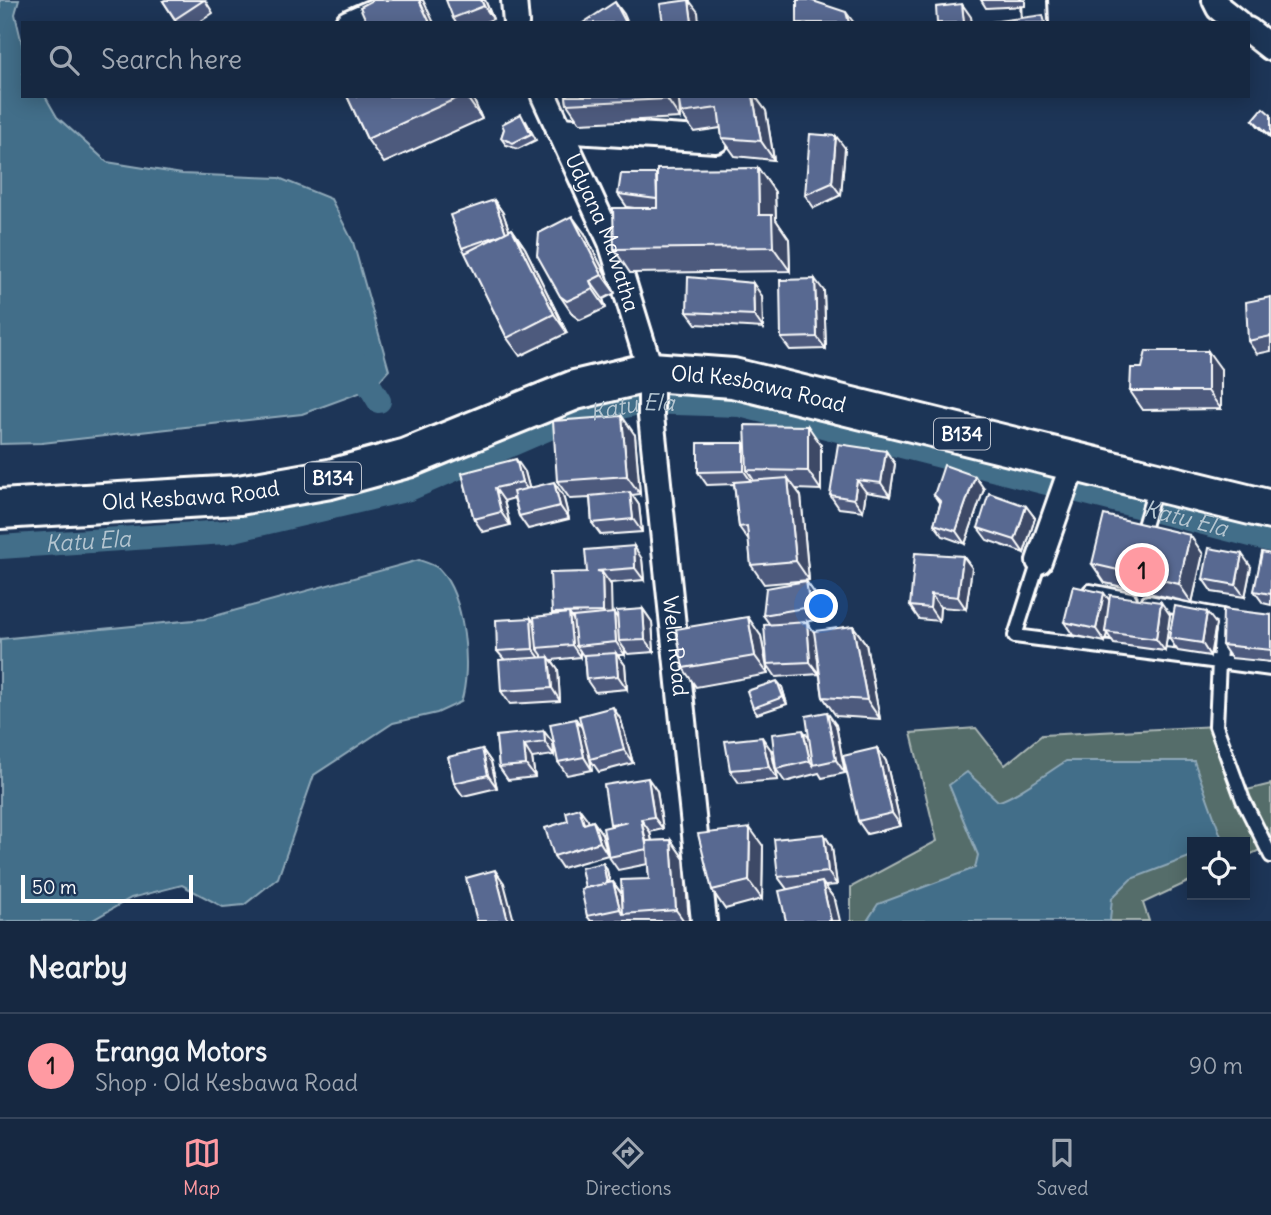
<!DOCTYPE html>
<html lang="en">
<head>
<meta charset="utf-8">
<style>
  :root { --surface:#162841; --page:#23344c; --text:#f1f3f6; --muted:#9ea6b1; --line:#35445a; --accent:#ff9aa2 }
  body { margin:0; font-family:Delius,sans-serif; background:var(--page); color:var(--text) }
  .controls { position:absolute; right:21px; bottom:21px; display:grid; overflow:hidden; border-radius:0px; box-shadow:0 4px 18px #0003 }
  .controls button { width:63px; height:63px; display:grid; place-items:center; padding:0; border:0; border-bottom:2px solid var(--line); background:var(--surface); color:var(--text); font:35px sans-serif }
  .scale { position:absolute; left:21px; bottom:18px; width:172px; box-sizing:border-box; padding-left:7px; border:4px solid #fff; border-top:0; font-size:19px; line-height:24px; white-space:nowrap; color:#fff; -webkit-text-stroke:5px #1d3557; paint-order:stroke }
  .you { position:absolute; left:822px; top:607px; width:24px; height:24px; margin:-18px; border:5px solid #fff; border-radius:50%; background:#1a73e8; box-shadow:0 0 0 10px #1a73e833 }
  .badge { display:grid; place-items:center; width:46px; height:46px; border-radius:50%; background:var(--accent); color:#111; font-size:23px; font-weight:700 }
  .pin { position:absolute; translate:-50% -50%; border:4px solid #fff; box-shadow:0 2px 7px #0006 }
  .list { margin:0; padding:0; list-style:none }
  h2 { display:flex; justify-content:space-between; align-items:center; height:91px; margin:0; padding:0 28px; font-size:30px }
  h2 small { font-size:23px; font-weight:400; color:var(--muted) }
  .list li { display:grid; grid-template-columns:46px 1fr auto; gap:21px; align-items:center; box-sizing:border-box; height:105px; padding:0 28px; border-top:2px solid var(--line) }
  .list b { display:block; font-size:26px; white-space:nowrap }
  .list p { margin:0; font-size:23px; white-space:nowrap; color:var(--muted) }
  .list em { font-size:23px; font-style:normal; color:var(--muted) }
  .icon { flex:none; width:38px; height:38px; fill:none; stroke:currentColor; stroke-width:2; stroke-linecap:round; stroke-linejoin:round }
  .map { position:relative; flex:none; width:1271px; height:921px; overflow:hidden }
  .search { position:absolute; background:var(--surface); box-shadow:0 4px 18px #0003; left:21px; right:21px; top:21px; height:77px; display:flex; align-items:center; gap:18px; box-sizing:border-box; padding:0 24px; border-radius:0px; color:var(--muted); font-size:26px }
  .sheet { height:196px; background:var(--surface) }
  nav { display:flex; justify-content:space-around; align-items:center; box-sizing:border-box; height:98px; border-top:2px solid var(--line); background:var(--surface); font-size:19px; color:var(--muted) }
  nav a { display:grid; justify-items:center; gap:4px }
  nav .on { color:var(--accent) }
  .map>svg:first-child { display:block }
</style>
</head>
<body>
<div class="map">
<svg width="1271" height="921" viewBox="0 0 1271 921">
  <rect width="100%" height="100%" fill="#1d3557"/>
  <filter id="ink" filterUnits="userSpaceOnUse"><feTurbulence type="fractalNoise" baseFrequency=".0143" numOctaves="2"/><feDisplacementMap in="SourceGraphic" scale="14" xChannelSelector="R" yChannelSelector="G"/><feConvolveMatrix kernelMatrix="1 2 1 2 8 2 1 2 1" color-interpolation-filters="sRGB"/></filter>
  <g filter="url(#ink)">
    <!-- green -->
    <path fill="#556d6a" stroke="#aab6b4" stroke-width="2" d="M1216,726L1239,792L1271,784V856L1266,847L1245,857V842H1192V880L1143,903L1149,921H851V887L937,841L911,733L976,728L1005,765L1042,735Z"/>
    <!-- water -->
    <g fill="#436e89" stroke="#8ea8b8" stroke-width="2">
      <path d="M0,0H19L15,14L23,48V96H45L57,117L107,162L182,174L279,178L331,199L353,242L389,370L373,388L302,414L42,443L0,444Z"/>
      <path d="M419,560C425,562 435,565 439,569C465,596 472,669 461,702L437,713L393,723L314,775L278,878L244,905L223,907L182,885L131,898L91,921H0V639L204,619Z"/>
      <path d="M1066,761H1194L1223,842H1192V856L1131,879L1112,898L1110,921H867L878,904L975,868L978,855L949,785L967,772L998,801C1011,800 1051,770 1066,761Z"/>
    </g>
    <g fill="none" stroke-linecap="round" stroke-linejoin="round">
      <!-- canal -->
      <g stroke="#436e89" stroke-width="24">
        <path d="M354,360L379,401"/>
        <path id="s1" d="M0,547L225,532L409,489L577,416L644,402L740,405L1271,540"/>
      </g>
      <!-- service casing -->
      <g stroke="#fff" stroke-width="18">
        <g id="service">
          <path d="M1140,539L1156,486"/>
          <path d="M1039,561L1015,636L1219,662L1216,726L1243,800L1271,856"/>
          <path d="M1090,591L1130,599"/>
          <path d="M1148,602L1223,616L1219,662L1271,669"/>
        </g>
      </g>
      <!-- minor casing -->
      <g stroke="#fff" stroke-width="30">
        <g id="minor">
          <path d="M514,0L516,23"/>
          <path d="M1034,0L1035,23"/>
          <path d="M1215,0L1219,8L1238,23"/>
          <path d="M348,23L400,0"/>
          <path d="M1248,30L1271,48"/>
          <path id="s2" d="M544,96L611,242L651,372V416L704,921"/>
          <path d="M559,130L716,140"/>
          <path d="M1039,561L1074,461"/>
        </g>
      </g>
      <!-- primary casing -->
      <g stroke="#fff" stroke-width="44">
        <g id="primary">
          <path id="s3" d="M0,509L239,495L330,479L407,458L575,390L651,372L733,378L1271,510"/>
        </g>
      </g>
      <!-- service -->
      <use href="#service" stroke="#1d3557" stroke-width="12"/>
      <!-- minor -->
      <use href="#minor" stroke="#1d3557" stroke-width="24"/>
      <!-- primary -->
      <use href="#primary" stroke="#1d3557" stroke-width="38"/>
    </g>
    <!-- wall -->
    <g fill="#4d5a7d" stroke="#fff" stroke-width="2">
      <path d="M205,0L213,13L198,23H177L163,1Z"/>
      <path d="M485,0L493,19L483,23H456L453,18Z"/>
      <path d="M981,0H1025V6L986,8Z"/>
      <path d="M347,96H472L482,119L384,163L367,139Z"/>
      <path d="M566,96H755L766,111L774,160L735,156L722,138L721,128L694,132L681,113L679,101L680,118L580,123L567,104Z"/>
      <path d="M1271,115V138L1258,126L1253,120Z"/>
      <path d="M526,121L536,140L518,149L506,145L501,138L504,129Z"/>
      <path d="M845,148L841,195L814,208L805,195Z"/>
      <path d="M758,168L775,192L776,220L789,239L790,271L630,273L614,249L635,208L627,207L618,194L656,174Z"/>
      <path d="M494,200L503,213L509,231L512,229L525,248L567,333L520,356L507,338L466,254L462,248Z"/>
      <path d="M585,234L615,293L603,299L606,308L580,320L573,315L560,296Z"/>
      <path d="M824,291L826,349L790,350L781,338Z"/>
      <path d="M762,296L763,328L696,324L687,312Z"/>
      <path d="M1271,297V351L1257,354L1248,341Z"/>
      <path d="M1221,369V409L1143,410L1130,391Z"/>
      <path d="M635,435L640,494L632,495L639,505L642,532L601,535L592,523L590,498L570,499L557,481Z"/>
      <path d="M821,445V490L796,489L801,496L809,580L764,584L751,565L749,541L739,527L734,484L707,485L698,472L746,446Z"/>
      <path d="M886,451L895,464L890,496L866,492L863,511L839,508L830,495Z"/>
      <path d="M525,472L529,488L563,495L569,519L528,529L519,516L514,498L504,501L510,525L483,532L474,519L462,473Z"/>
      <path d="M984,489L965,544L943,536L934,524L940,504L934,495Z"/>
      <path d="M1026,506L1035,518L1024,553L987,540L978,528Z"/>
      <path d="M1203,554L1192,603L1105,583L1092,564Z"/>
      <path d="M1271,554V605L1263,603L1254,591Z"/>
      <path d="M963,556L972,568L966,609L940,607L939,621L919,619L910,606Z"/>
      <path d="M642,559L644,580L610,583L611,585V613L617,618L643,609L652,622L654,652L628,654L625,650V655H618L625,665L627,689L595,692L586,679L584,657L580,651V657L552,660L558,669L560,701L510,704L501,691L504,659L497,651L531,618L534,623L553,615L552,613L587,572Z"/>
      <path d="M1251,567L1245,597L1212,592L1203,579Z"/>
      <path d="M806,581L815,594L819,619L801,623L807,622L814,632L853,626L866,644L880,719L836,716L823,697L818,664L819,674L776,677L767,664L770,625L763,615Z"/>
      <path d="M1109,601L1170,615L1165,651L1114,644L1107,633L1105,642L1073,635L1064,622Z"/>
      <path d="M1271,615V662L1231,658L1222,645Z"/>
      <path d="M1216,624L1210,656L1178,651L1169,638Z"/>
      <path d="M761,636L768,674L696,687L683,668Z"/>
      <path d="M782,687L787,704L757,714L753,708Z"/>
      <path d="M576,719L582,728L621,720L633,763L599,772L590,759L592,770L567,775L558,762Z"/>
      <path d="M836,725L845,773L822,778L819,773L785,782L776,769L809,738Z"/>
      <path d="M496,736L553,743L554,755L532,758L535,777L508,780L499,767Z"/>
      <path d="M877,748L886,761L901,826L867,834L858,821Z"/>
      <path d="M482,749L491,762L497,788L463,796L454,783Z"/>
      <path d="M771,750L778,780L739,783L730,770Z"/>
      <path d="M657,791L663,829L650,832L652,841L671,840L684,859L689,921H591L587,916L585,888L607,870L610,883L613,882L622,894L649,879L648,864L618,870L609,857L608,855L562,868L554,856L568,821L579,808L588,823L593,821L602,834L608,854L611,826L610,824Z"/>
      <path d="M824,834L832,847L837,885L825,886L835,900L787,889L778,877Z"/>
      <path d="M763,846L762,899L725,909L712,890Z"/>
    </g>
    <!-- shaded-wall -->
    <g fill="#3e4a66" stroke="#fff" stroke-width="2">
      <path d="M419,0H423L434,23H430Z"/>
      <path d="M481,0H485L493,19L484,6Z"/>
      <path d="M689,0L698,12L699,23H692Z"/>
      <path d="M615,2L624,14L628,23H626Z"/>
      <path d="M962,4L971,17L972,23H964Z"/>
      <path d="M846,12L854,23H849Z"/>
      <path d="M466,96H472L482,119Z"/>
      <path d="M667,96H679L680,118L667,99Z"/>
      <path d="M753,96H755L766,111L774,160L761,141Z"/>
      <path d="M836,136L845,148L841,195L832,183Z"/>
      <path d="M758,168L775,192L776,220L789,239L790,271L773,247L759,215Z"/>
      <path d="M494,200L503,213L515,246L506,233Z"/>
      <path d="M572,216L585,234L615,293L602,275Z"/>
      <path d="M512,229L525,248L567,333L554,314Z"/>
      <path d="M815,279L824,291L826,349L817,337Z"/>
      <path d="M590,281L603,299L606,308L593,289Z"/>
      <path d="M753,283L762,296L763,328L754,315Z"/>
      <path d="M1208,351L1221,369V409L1208,391Z"/>
      <path d="M622,416L635,435L640,494L627,476Z"/>
      <path d="M808,426L821,445V490L808,471Z"/>
      <path d="M744,443L752,455L747,470L753,479V484L744,471Z"/>
      <path d="M886,451L895,464L890,496L881,483Z"/>
      <path d="M516,459L525,472L531,494L522,482Z"/>
      <path d="M975,476L984,489L965,544L956,531Z"/>
      <path d="M788,478L801,496L809,580L796,561Z"/>
      <path d="M857,480L866,492L863,511L854,499Z"/>
      <path d="M554,482L563,495L569,519L560,506Z"/>
      <path d="M495,488L504,501L510,525L501,512Z"/>
      <path d="M630,492L639,505L642,532L633,519Z"/>
      <path d="M1026,506L1035,518L1024,553L1015,540Z"/>
      <path d="M1190,535L1203,554L1192,603L1179,584Z"/>
      <path d="M634,546L642,559L644,580L635,568Z"/>
      <path d="M1242,554L1251,567L1245,597L1236,585Z"/>
      <path d="M963,556L972,568L966,609L958,597Z"/>
      <path d="M602,572L611,585L612,624L603,612Z"/>
      <path d="M806,581L815,594L819,619L810,607Z"/>
      <path d="M1104,593L1113,605L1105,632L1107,633L1105,642L1096,629Z"/>
      <path d="M931,594L940,607L939,621L930,608Z"/>
      <path d="M1161,602L1170,615L1165,651L1156,639Z"/>
      <path d="M643,609L652,622L654,652L645,640Z"/>
      <path d="M1207,612L1216,624L1210,656L1202,643Z"/>
      <path d="M569,613L577,626L576,646L580,651V657L572,645Z"/>
      <path d="M614,613L623,626L619,641L625,650V655L616,642Z"/>
      <path d="M748,617L761,636L768,674L755,656Z"/>
      <path d="M531,618L540,631L537,648L542,655V661L533,649Z"/>
      <path d="M807,622L816,635L819,674L810,662Z"/>
      <path d="M853,626L866,644L880,719L867,700Z"/>
      <path d="M616,653L625,665L627,689L618,676Z"/>
      <path d="M549,657L558,669L560,701L552,688Z"/>
      <path d="M777,681L782,687L787,704L783,697Z"/>
      <path d="M613,707L621,720L633,763L624,750Z"/>
      <path d="M827,712L836,725L845,773L836,760Z"/>
      <path d="M576,719L585,732L592,770L584,757Z"/>
      <path d="M803,730L812,742L813,765L810,761Z"/>
      <path d="M544,731L553,743L554,755L545,742Z"/>
      <path d="M762,737L771,750L778,780L769,767Z"/>
      <path d="M524,745L532,758L535,777L526,765Z"/>
      <path d="M877,748L886,761L901,826L892,813Z"/>
      <path d="M482,749L491,762L497,788L488,775Z"/>
      <path d="M648,778L657,791L663,829L654,817Z"/>
      <path d="M579,808L588,820L592,837L584,824Z"/>
      <path d="M641,819L650,832L656,862L648,849Z"/>
      <path d="M593,821L602,834L608,855L600,842Z"/>
      <path d="M750,828L763,846L762,899L749,881Z"/>
      <path d="M824,834L832,847L837,885L828,872Z"/>
      <path d="M671,840L684,859L689,921H684L676,910Z"/>
      <path d="M603,863L607,870L611,891L607,884Z"/>
      <path d="M495,870L504,883L514,921H508Z"/>
      <path d="M613,882L622,895L623,914L620,909Z"/>
      <path d="M822,882L835,900L840,921H831Z"/>
    </g>
    <!-- building -->
    <g fill="#596991" stroke="#fff" stroke-width="2">
      <path d="M165,0H204L175,19L163,1Z"/>
      <path d="M373,0H419L430,23H367L360,7Z"/>
      <path d="M446,0H481L484,6L453,18Z"/>
      <path d="M689,0L692,23H663L660,4Z"/>
      <path d="M797,0H810L846,12L849,23H797Z"/>
      <path d="M615,2L626,23H583Z"/>
      <path d="M962,4L964,23H937L936,7Z"/>
      <path d="M1043,15L1045,23H983Z"/>
      <path d="M347,96H462L367,139Z"/>
      <path d="M566,96H667V99L567,104Z"/>
      <path d="M678,96H753L761,141L722,138L718,108L681,113Z"/>
      <path d="M1263,108L1271,115V136L1253,120Z"/>
      <path d="M521,114L531,134L513,143L501,138L504,129L502,124Z"/>
      <path d="M810,134L836,136L832,183L805,195Z"/>
      <path d="M758,168L759,215H772L773,247L614,249L613,208H657V169Z"/>
      <path d="M621,174H656L657,199L618,194Z"/>
      <path d="M494,200L506,233L462,248L450,215Z"/>
      <path d="M572,216L602,275L590,281L593,289L567,301L560,296L537,255L539,233Z"/>
      <path d="M512,229L554,314L507,338L465,253Z"/>
      <path d="M688,277L753,283L754,315L687,312Z"/>
      <path d="M815,279L817,337L781,338L780,280Z"/>
      <path d="M1271,297V336L1248,341L1246,302Z"/>
      <path d="M1146,351H1208V391H1130L1131,368H1142Z"/>
      <path d="M622,416L627,476L557,481L553,421Z"/>
      <path d="M745,425L808,426V471L747,470Z"/>
      <path d="M698,443H744V471L698,472Z"/>
      <path d="M838,444L886,451L881,483L857,480L854,499L830,495Z"/>
      <path d="M516,459L522,482L495,488L501,512L474,519L462,473Z"/>
      <path d="M944,465L975,476L956,531L934,524L941,502L934,495Z"/>
      <path d="M788,478L796,561L751,565L747,526L739,527L734,482Z"/>
      <path d="M554,482L560,506L519,516L513,492Z"/>
      <path d="M630,492L633,519L592,523L590,496Z"/>
      <path d="M989,493L1026,506L1015,540L978,528Z"/>
      <path d="M1104,515L1190,535L1179,584L1092,564Z"/>
      <path d="M634,546L635,568L597,571L602,572L603,612L552,613L550,573L587,572L585,550Z"/>
      <path d="M1209,548L1242,554L1236,585L1203,579Z"/>
      <path d="M1262,552L1271,554V594L1254,591Z"/>
      <path d="M915,553L963,556L958,597L931,594L930,608L910,606Z"/>
      <path d="M806,581L810,607L763,615L766,588Z"/>
      <path d="M1073,586L1104,593L1096,629L1064,622Z"/>
      <path d="M1110,595L1161,602L1156,639L1105,632Z"/>
      <path d="M1175,606L1207,612L1202,643L1169,638Z"/>
      <path d="M643,609L645,640L619,641L617,611Z"/>
      <path d="M1223,609L1271,615V650L1222,645Z"/>
      <path d="M569,613L572,645L537,648L534,617Z"/>
      <path d="M614,613L616,642L576,646L573,617Z"/>
      <path d="M748,617L755,656L683,668L676,629Z"/>
      <path d="M531,618L533,649L497,651L496,620Z"/>
      <path d="M807,622L810,662L767,664L764,625Z"/>
      <path d="M853,626L867,700L823,697L814,631Z"/>
      <path d="M616,653L618,676L586,679L584,655Z"/>
      <path d="M549,657L552,688L501,691L499,660Z"/>
      <path d="M777,681L783,697L753,708L747,691Z"/>
      <path d="M613,707L624,750L590,759L579,716Z"/>
      <path d="M827,712L836,760L813,765L806,716Z"/>
      <path d="M576,719L584,757L558,762L550,724Z"/>
      <path d="M803,730L810,761L776,769L772,734Z"/>
      <path d="M544,731L545,742L524,745L526,765L499,767L496,736Z"/>
      <path d="M762,737L769,767L730,770L725,741Z"/>
      <path d="M877,748L892,813L858,821L843,756Z"/>
      <path d="M482,749L488,775L454,783L448,757Z"/>
      <path d="M648,778L654,817L641,819L647,849L609,857L603,828L628,822L610,824L604,785Z"/>
      <path d="M579,808L584,824L593,821L600,842L554,856L545,828L568,821L566,812Z"/>
      <path d="M750,828L749,881L712,890L698,834Z"/>
      <path d="M824,834L828,872L778,877L774,839Z"/>
      <path d="M671,840L676,910L623,914L621,880L649,879L646,841Z"/>
      <path d="M603,863L607,884L585,888L581,868Z"/>
      <path d="M495,870L508,921H477L466,878Z"/>
      <path d="M613,882L620,909L587,916L581,889Z"/>
      <path d="M822,882L831,921H786L779,891Z"/>
    </g>
  </g>
  <g text-anchor="middle" stroke-width="6" stroke-linejoin="round" paint-order="stroke">
    <!-- shield labels -->
    <g fill="#1d3557" stroke="#bbc2cd" stroke-width="2">
      <rect x="934" y="418.5" width="56" height="31" rx="5"/>
      <rect x="305" y="462.5" width="56" height="31" rx="5"/>
    </g>
    <g font-size="19" font-weight="bold" fill="#fff">
      <text x="962" y="441">B134</text>
      <text x="333" y="485">B134</text>
    </g>
    <!-- street labels -->
    <g font-size="21" fill="#fff" stroke="#1d3557">
      <text dy="7" stroke="none"><textPath href="#s2" startOffset="149">Udyana Mawatha</textPath></text>
      <text dy="7" stroke="none"><textPath href="#s3" startOffset="780">Old Kesbawa Road</textPath></text>
      <text dy="7" stroke="none"><textPath href="#s3" startOffset="191">Old Kesbawa Road</textPath></text>
      <text dy="7" stroke="none"><textPath href="#s2" startOffset="572">Wela Road</textPath></text>
    </g>
    <!-- water labels -->
    <g font-size="23" font-style="italic" fill="#b4c5d0" stroke="#1d3557">
      <text dy="8" stroke="none"><textPath href="#s1" startOffset="654">Katu Ela</textPath></text>
      <text dy="8" stroke="none"><textPath href="#s1" startOffset="1222">Katu Ela</textPath></text>
      <text dy="8" stroke="none"><textPath href="#s1" startOffset="88">Katu Ela</textPath></text>
    </g>
  </g>
</svg>
<div class="controls">
<button><svg class="icon" aria-label="locate" viewBox="0 0 24 24"><circle cx="12" cy="12" r="6"/><path d="M12 2v4M12 18v4M2 12h4M18 12h4"/></svg></button>
</div>
<div class="scale">50 m</div>
<div class="you"></div>
<div class="pin badge" style="left:1142px;top:570px">1</div>
<div class="search"><svg class="icon" aria-label="search" viewBox="0 0 24 24"><circle cx="10" cy="10" r="6"/><path d="M15 15l6 6"/></svg>Search here</div>
</div>
<section class="sheet">
<h2>Nearby<small></small></h2>
<ul class="list">
<li><span class="badge">1</span><div><b>Eranga Motors</b><p>Shop · Old Kesbawa Road</p></div><em>90 m</em></li>
</ul>
</section>
<nav>
<a class="on"><svg class="icon" aria-label="map" viewBox="0 0 24 24"><path d="M3 6l6-2 6 2 6-2v14l-6 2-6-2-6 2zM9 4v14M15 6v14"/></svg>Map</a>
<a><svg class="icon" aria-label="directions" viewBox="0 0 24 24"><path d="M12 3l9 9-9 9-9-9zM9 14v-3h6M13 9l2 2-2 2"/></svg>Directions</a>
<a><svg class="icon" aria-label="saved" viewBox="0 0 24 24"><path d="M7 4h10v16l-5-4-5 4z"/></svg>Saved</a>
</nav>
</body>
</html>
